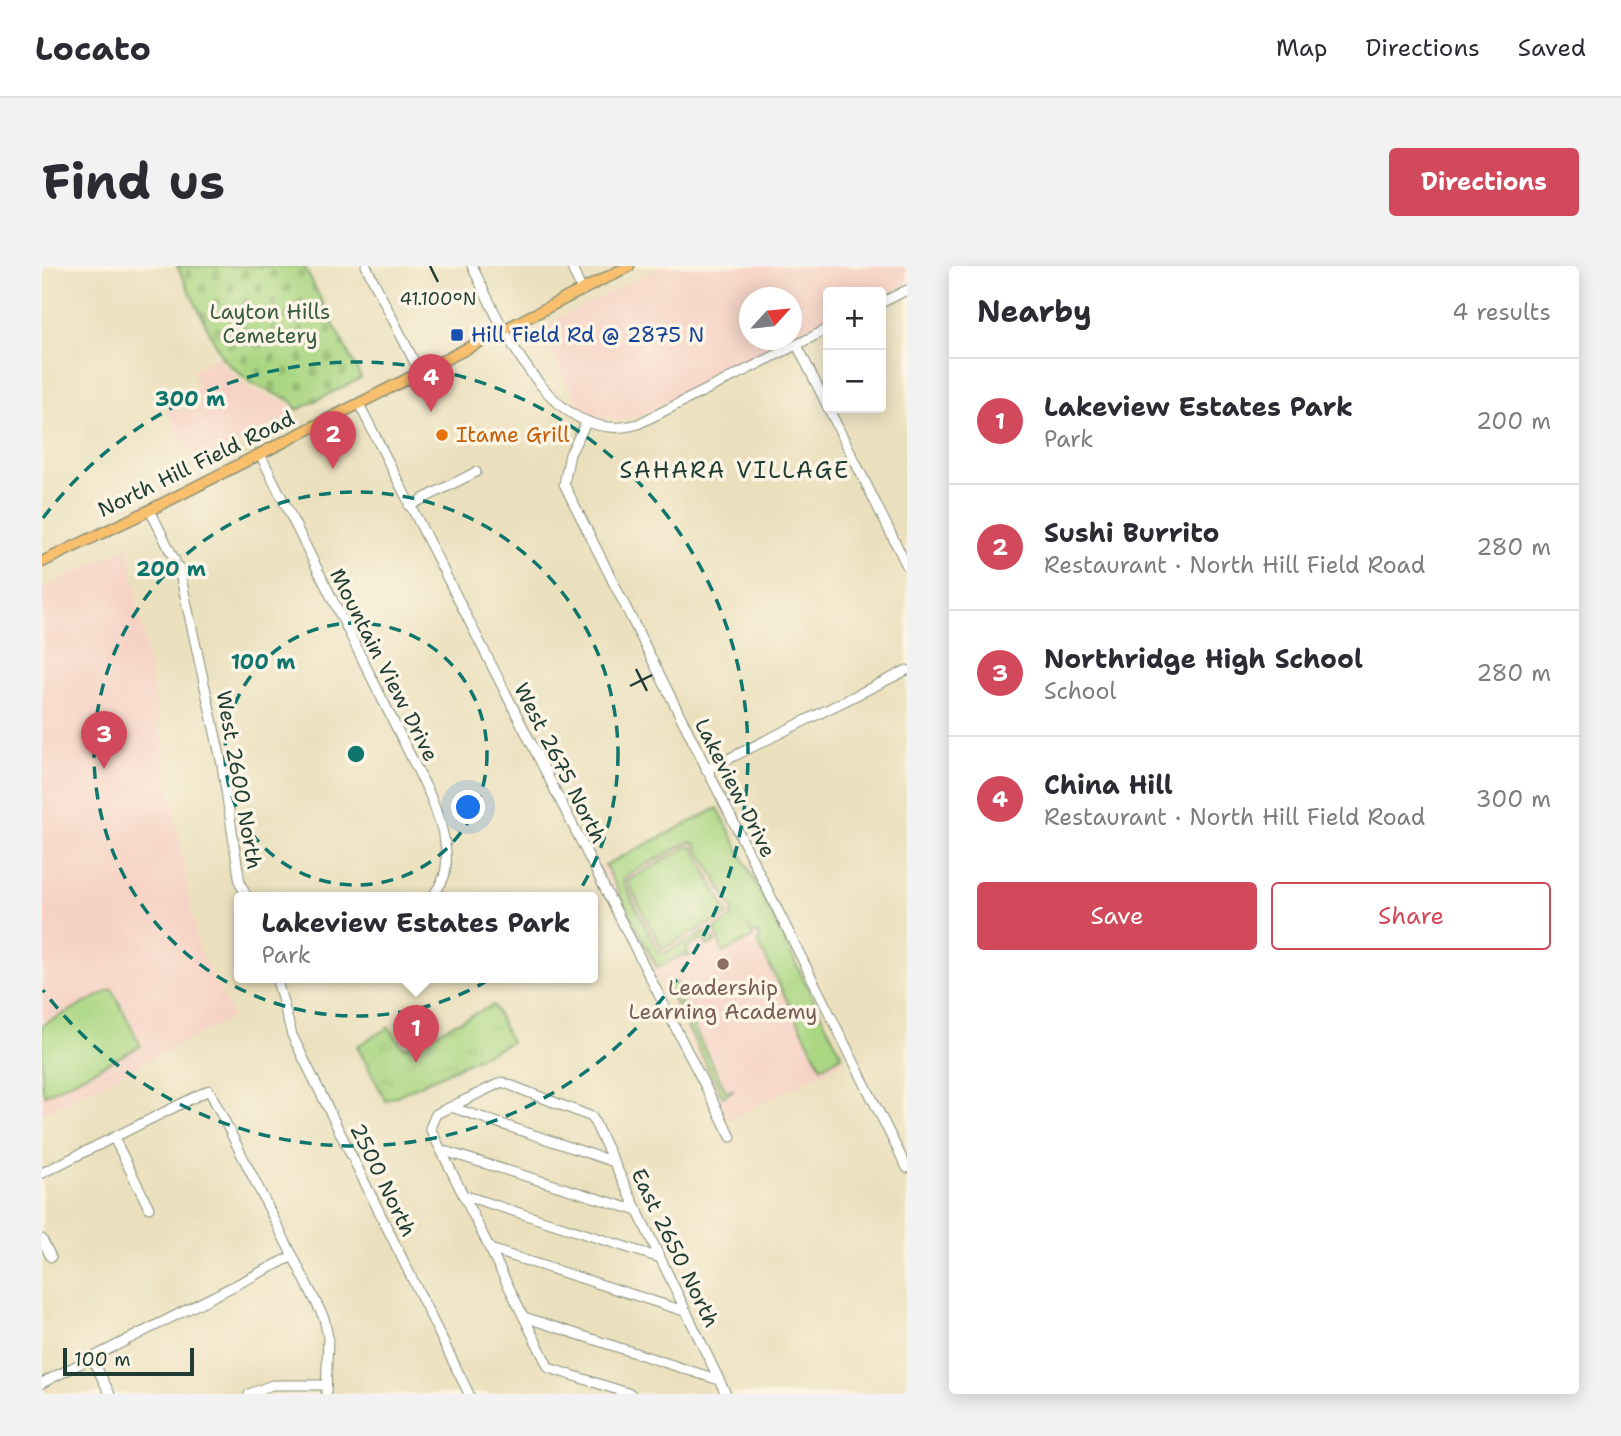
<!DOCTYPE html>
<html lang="en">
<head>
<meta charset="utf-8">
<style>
  :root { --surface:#fff; --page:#f2f2f3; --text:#2b2b33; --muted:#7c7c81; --line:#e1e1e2; --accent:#d1495b }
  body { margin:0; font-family:"Shantell Sans",sans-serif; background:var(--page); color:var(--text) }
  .controls { position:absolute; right:21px; top:21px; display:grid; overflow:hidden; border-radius:7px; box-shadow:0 4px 18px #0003 }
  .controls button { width:63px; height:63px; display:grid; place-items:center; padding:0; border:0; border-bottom:2px solid var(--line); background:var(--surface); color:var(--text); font:35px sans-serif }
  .compass { position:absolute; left:697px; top:21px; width:63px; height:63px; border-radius:50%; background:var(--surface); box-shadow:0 4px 18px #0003; rotate:63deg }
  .scale { position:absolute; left:21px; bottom:18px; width:131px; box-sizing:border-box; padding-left:7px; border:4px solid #1f3d34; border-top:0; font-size:19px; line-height:24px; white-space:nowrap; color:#1f3d34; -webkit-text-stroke:5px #fcf5e5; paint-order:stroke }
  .you { position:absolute; left:427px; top:542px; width:24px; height:24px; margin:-18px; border:5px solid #fff; border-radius:50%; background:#1a73e8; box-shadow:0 0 0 10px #1a73e833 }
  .badge { display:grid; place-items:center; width:46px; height:46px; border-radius:50%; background:var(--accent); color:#fff; font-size:23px; font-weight:700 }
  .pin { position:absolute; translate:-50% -58px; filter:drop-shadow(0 2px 4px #0008) }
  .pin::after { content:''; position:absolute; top:37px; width:24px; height:21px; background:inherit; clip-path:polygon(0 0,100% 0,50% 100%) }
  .popup { position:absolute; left:192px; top:626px; width:364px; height:91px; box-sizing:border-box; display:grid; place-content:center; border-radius:7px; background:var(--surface); filter:drop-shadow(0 2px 5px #0005); font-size:23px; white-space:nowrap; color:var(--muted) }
  .popup b { font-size:26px; color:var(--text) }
  .popup::after { content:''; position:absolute; left:50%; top:100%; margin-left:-14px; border:14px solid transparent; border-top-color:var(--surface) }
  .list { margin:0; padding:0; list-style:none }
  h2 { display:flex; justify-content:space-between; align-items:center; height:91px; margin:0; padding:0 28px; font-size:30px }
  h2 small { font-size:23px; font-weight:400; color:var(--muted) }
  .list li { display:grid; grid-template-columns:46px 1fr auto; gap:21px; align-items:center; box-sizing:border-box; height:126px; padding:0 28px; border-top:2px solid var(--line) }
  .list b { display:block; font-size:26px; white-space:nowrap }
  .list p { margin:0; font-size:23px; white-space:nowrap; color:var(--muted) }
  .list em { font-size:23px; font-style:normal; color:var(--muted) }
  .actions { display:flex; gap:14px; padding:21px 28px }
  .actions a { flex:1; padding:16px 0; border:2px solid var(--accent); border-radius:7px; text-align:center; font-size:24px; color:var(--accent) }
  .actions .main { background:var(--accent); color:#fff }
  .map { position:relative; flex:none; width:865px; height:1128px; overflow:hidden; border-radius:7px }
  header { display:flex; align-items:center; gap:42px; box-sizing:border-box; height:98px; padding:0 35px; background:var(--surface); border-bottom:2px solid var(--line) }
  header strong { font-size:33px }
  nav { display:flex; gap:38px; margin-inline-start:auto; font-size:24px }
  .intro { display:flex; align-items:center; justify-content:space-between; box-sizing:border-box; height:168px; padding:0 42px }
  h1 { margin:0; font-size:49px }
  .button { padding:18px 32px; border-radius:7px; background:var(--accent); color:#fff; font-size:24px; font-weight:700 }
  main { display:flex; gap:42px; padding:0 42px }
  aside { flex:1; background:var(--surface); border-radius:7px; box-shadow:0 4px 18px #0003 }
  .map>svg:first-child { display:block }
</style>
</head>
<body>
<header>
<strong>Locato</strong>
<nav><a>Map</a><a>Directions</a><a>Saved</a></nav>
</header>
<div class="intro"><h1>Find us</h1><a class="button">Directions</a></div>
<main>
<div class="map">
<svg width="865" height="1128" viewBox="0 0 865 1128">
  <defs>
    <pattern id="cemetery-stones" width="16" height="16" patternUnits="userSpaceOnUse" patternTransform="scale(1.75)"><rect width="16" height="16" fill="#abd783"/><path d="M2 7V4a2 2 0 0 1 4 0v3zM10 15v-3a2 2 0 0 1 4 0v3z" fill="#93b972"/></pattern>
    <pattern id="park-tufts" width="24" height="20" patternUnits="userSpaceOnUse" patternTransform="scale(1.75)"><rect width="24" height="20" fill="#abd783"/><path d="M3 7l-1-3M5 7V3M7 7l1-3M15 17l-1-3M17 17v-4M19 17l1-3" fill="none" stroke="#93b972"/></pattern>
  </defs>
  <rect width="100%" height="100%" fill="#fcf5e5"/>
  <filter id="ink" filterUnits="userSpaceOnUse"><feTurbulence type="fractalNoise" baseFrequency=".0143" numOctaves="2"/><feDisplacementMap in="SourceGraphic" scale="14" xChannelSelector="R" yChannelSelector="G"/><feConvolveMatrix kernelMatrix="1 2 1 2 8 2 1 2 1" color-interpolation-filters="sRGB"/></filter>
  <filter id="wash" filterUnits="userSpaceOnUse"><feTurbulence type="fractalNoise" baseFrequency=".00686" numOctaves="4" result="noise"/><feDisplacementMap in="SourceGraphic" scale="28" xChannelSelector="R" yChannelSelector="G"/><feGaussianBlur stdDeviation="1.57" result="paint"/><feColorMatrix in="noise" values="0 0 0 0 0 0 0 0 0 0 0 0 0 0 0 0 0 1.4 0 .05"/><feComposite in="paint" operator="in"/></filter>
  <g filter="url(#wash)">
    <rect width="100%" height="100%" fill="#ebe0bd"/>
    <!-- built -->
    <g fill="#f6d2c4" fill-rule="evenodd">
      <path d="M621,0H865V17L839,30V26H786V56L594,151L576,155L539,144L497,62ZM708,32H750V74H708Z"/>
      <path d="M175,91L205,122L245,137L252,149L154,200L122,138L157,120L150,105Z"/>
      <path d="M86,281L156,682L191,751L0,848V323Z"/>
      <path d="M673,543L802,795L688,854L559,601Z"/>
    </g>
    <!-- grass -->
    <g fill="#abd783" stroke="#658a5c" stroke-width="2">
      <path d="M676,542L800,790L779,801L715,675L718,673L715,666L711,668L706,660L711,671L681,687L673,663L689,652L691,644L653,577L647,576L585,609L581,615L617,687H623L664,666L674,676L666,680L661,673L644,682L648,690L642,688L615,702L563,599Z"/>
      <path d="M647,580L652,582L686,649L620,683L585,615Z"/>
      <path d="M634,716L637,719L632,723L684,825L692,824L681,831L625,721Z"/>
      <path d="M70,723L99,780L3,829L0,822V759Z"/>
    </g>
    <!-- cemetery -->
    <path fill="url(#cemetery-stones)" stroke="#658a5c" stroke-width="2" d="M135,0H262L319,112L255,144L250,135L209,117L181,93Z"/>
    <!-- park -->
    <path fill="url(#park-tufts)" stroke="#658a5c" stroke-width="2" d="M451,739L469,776L344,835L315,780L347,761L362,782Z"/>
  </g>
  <g filter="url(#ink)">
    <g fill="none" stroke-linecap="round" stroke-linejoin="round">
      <!-- minor casing -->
      <g stroke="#858e78" stroke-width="11">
        <g id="minor">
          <path d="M324,0L378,107"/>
          <path d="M430,0C459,59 511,184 596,158L786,63"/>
          <path d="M529,0L540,25"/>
          <path d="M839,37L865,24"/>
          <path d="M755,79L865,300"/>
          <path d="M317,138L689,871"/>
          <path d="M545,155L528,188L522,218L865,902"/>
          <path d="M218,188L388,529C397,552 410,586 402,611C399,618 394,625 391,631"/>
          <path d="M367,240L434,206"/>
          <path d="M108,244L137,303L180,499L198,617L205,631"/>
          <path d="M664,504L865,404"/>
          <path d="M234,711L250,769L427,1128"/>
          <path d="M409,841L572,896"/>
          <path d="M72,872L107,942"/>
          <path d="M399,884L596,945"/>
          <path d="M0,907L167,824L282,1052L286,1071L284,1128"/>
          <path d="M421,929L618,992"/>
          <path d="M0,973L9,991"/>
          <path d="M448,983L645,1046"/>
          <path d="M482,1051L677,1114"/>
          <path d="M50,1092L68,1128"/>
          <path d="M0,1117L251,990"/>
          <path d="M207,1128L230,1119H284"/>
          <path d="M589,1128L507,1102L388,862L394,848L460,816L550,851L684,1128"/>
        </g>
      </g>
      <!-- major casing -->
      <g stroke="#858e78" stroke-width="13">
        <path id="major" d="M0,296L108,244L587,0"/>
      </g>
      <!-- minor -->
      <use href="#minor" stroke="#fff" stroke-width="9"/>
      <!-- major -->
      <use href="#major" stroke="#f8bf6c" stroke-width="10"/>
    </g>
  </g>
  <!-- ticks -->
  <path fill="none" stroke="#1f3d34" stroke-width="2.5" d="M388,0L396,16M594,403L605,425M588,420L610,409"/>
  <!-- distance rings -->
  <g fill="none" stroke="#0f766e" stroke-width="3.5" stroke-dasharray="12 9">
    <circle cx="314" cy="488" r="131"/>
    <circle cx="314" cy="488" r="262"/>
    <path d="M1 252A392 392 0 1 1 1 724"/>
  </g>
  <!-- markers -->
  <rect fill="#1a4fb4" stroke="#fcf5e5" stroke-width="2.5" x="408" y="62" width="14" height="14" rx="3.5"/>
  <circle fill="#e8710a" stroke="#fcf5e5" stroke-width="2.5" cx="400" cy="169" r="7"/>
  <circle fill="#8d6e63" stroke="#fcf5e5" stroke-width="2.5" cx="681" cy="698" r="7"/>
  <g text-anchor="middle" stroke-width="7" stroke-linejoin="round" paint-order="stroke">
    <!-- park labels -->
    <g font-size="21" fill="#3b5c44" stroke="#fcf5e5">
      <text x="228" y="53">Layton Hills<tspan x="228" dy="24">Cemetery</tspan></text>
    </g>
    <!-- transit labels -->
    <g font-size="21" fill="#164399" stroke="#fcf5e5" text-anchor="start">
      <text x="429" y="76">Hill Field Rd @ 2875 N</text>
    </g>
    <!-- food labels -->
    <g font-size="21" fill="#c56008" stroke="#fcf5e5" text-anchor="start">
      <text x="414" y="176">Itame Grill</text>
    </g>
    <!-- street labels -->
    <g font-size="21" fill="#1f3d34" stroke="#fcf5e5">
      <text transform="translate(154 198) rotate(-26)" y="7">North Hill Field Road</text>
      <text transform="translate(342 399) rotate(63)" y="7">Mountain View Drive</text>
      <text transform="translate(518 497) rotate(63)" y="7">West 2675 North</text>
      <text transform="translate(197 514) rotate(80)" y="7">West 2600 North</text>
      <text transform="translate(693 522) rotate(63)" y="7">Lakeview Drive</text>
      <text transform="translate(341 914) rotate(64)" y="7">2500 North</text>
      <text transform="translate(633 982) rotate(64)" y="7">East 2650 North</text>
    </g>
    <!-- education labels -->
    <g font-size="21" fill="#785e54" stroke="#fcf5e5">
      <text x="681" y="729">Leadership<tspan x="681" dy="24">Learning Academy</tspan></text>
    </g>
    <!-- neighbourhood labels -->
    <g font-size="23" letter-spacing="2" fill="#1f3d34" stroke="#fcf5e5">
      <text x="693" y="212">SAHARA VILLAGE</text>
    </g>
  </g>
  <g font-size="18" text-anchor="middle" fill="#1f3d34" stroke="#fcf5e5" stroke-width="7" stroke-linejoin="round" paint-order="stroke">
    <text x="396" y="39">41.100°N</text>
  </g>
  <circle cx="314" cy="488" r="10" fill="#0f766e" stroke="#fcf5e5" stroke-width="3.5"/>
  <g font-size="21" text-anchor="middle" font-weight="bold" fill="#0f766e" stroke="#fcf5e5" stroke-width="7" stroke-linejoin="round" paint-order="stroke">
    <text x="148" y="140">300 m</text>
    <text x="129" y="310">200 m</text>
    <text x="221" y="403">100 m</text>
  </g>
</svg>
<div class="controls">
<button>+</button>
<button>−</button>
</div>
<svg class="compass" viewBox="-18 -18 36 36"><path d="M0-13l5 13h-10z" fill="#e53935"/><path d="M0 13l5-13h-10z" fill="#7c7c81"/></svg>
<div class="scale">100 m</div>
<div class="you"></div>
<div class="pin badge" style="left:374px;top:797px">1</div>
<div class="popup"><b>Lakeview Estates Park</b>Park</div>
<div class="pin badge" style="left:291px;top:203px">2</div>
<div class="pin badge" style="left:62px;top:503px">3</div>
<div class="pin badge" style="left:389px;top:146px">4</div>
</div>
<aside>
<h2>Nearby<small>4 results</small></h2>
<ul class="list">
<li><span class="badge">1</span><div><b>Lakeview Estates Park</b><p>Park</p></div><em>200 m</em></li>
<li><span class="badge">2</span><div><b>Sushi Burrito</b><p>Restaurant · North Hill Field Road</p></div><em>280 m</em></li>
<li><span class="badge">3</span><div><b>Northridge High School</b><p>School</p></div><em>280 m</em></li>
<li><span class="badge">4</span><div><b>China Hill</b><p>Restaurant · North Hill Field Road</p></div><em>300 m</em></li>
</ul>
<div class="actions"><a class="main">Save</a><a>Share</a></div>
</aside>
</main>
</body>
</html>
